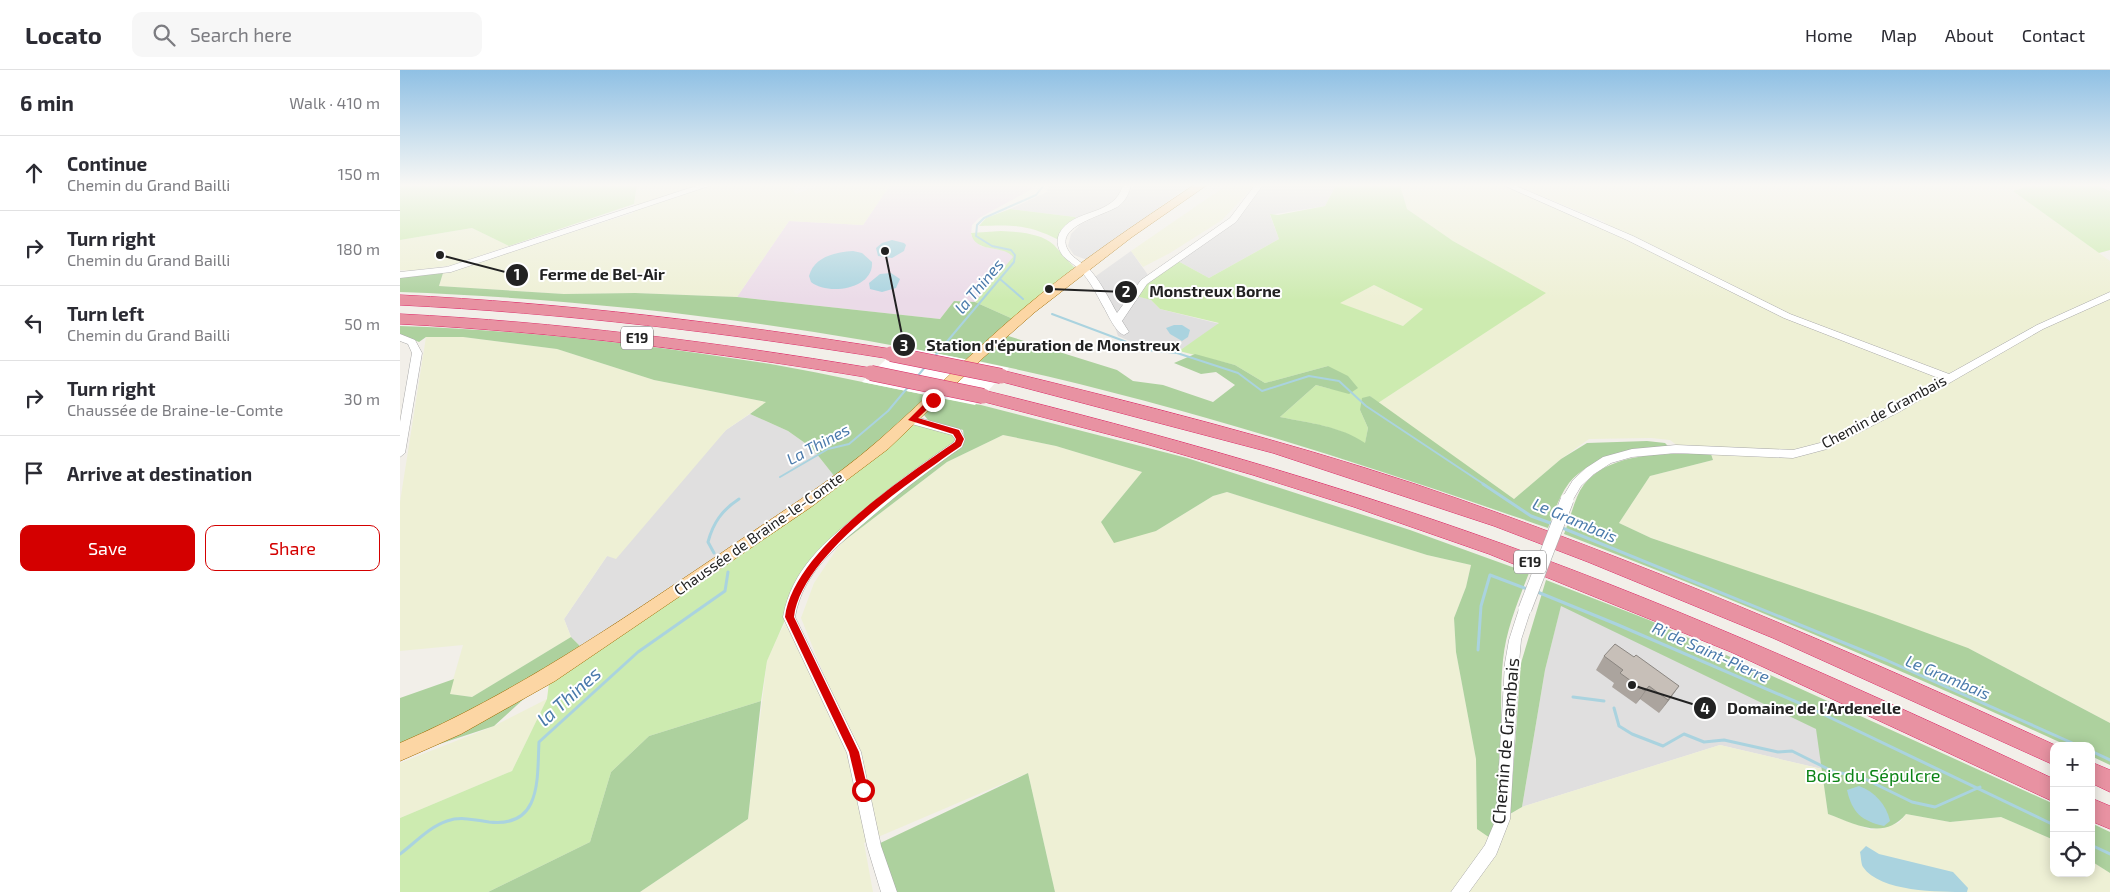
<!DOCTYPE html>
<html lang="en">
<head>
<meta charset="utf-8">
<style>
  :root { --surface:#fff; --page:#f7f7f7; --text:#2b2b33; --muted:#7c7c81; --line:#e1e1e2; --accent:#d40000 }
  body { margin:0; font-family:"Exo 2",sans-serif; background:var(--page); color:var(--text) }
  .controls { position:absolute; right:15px; bottom:15px; display:grid; overflow:hidden; border-radius:10px; box-shadow:0 2px 12px #0003 }
  .controls button { width:45px; height:45px; display:grid; place-items:center; padding:0; border:0; border-bottom:1px solid var(--line); background:var(--surface); color:var(--text); font:25px sans-serif }
  .stop { position:absolute; width:15px; height:15px; margin:-11px; border:4px solid #d40000; border-radius:50%; background:#fff }
  .stop.end { background:#d40000; border-color:#fff; box-shadow:0 1px 5px #0008 }
  .list { margin:0; padding:0; list-style:none }
  h2 { display:flex; justify-content:space-between; align-items:center; height:65px; margin:0; padding:0 20px; font-size:21px }
  h2 small { font-size:16px; font-weight:400; color:var(--muted) }
  .list li { display:grid; grid-template-columns:32px 1fr auto; gap:15px; align-items:center; box-sizing:border-box; height:75px; padding:0 20px; border-top:1px solid var(--line) }
  .list b { display:block; font-size:19px; white-space:nowrap }
  .list p { margin:0; font-size:16px; white-space:nowrap; color:var(--muted) }
  .list em { font-size:16px; font-style:normal; color:var(--muted) }
  .actions { display:flex; gap:10px; padding:15px 20px }
  .actions a { flex:1; padding:11px 0; border:1px solid var(--accent); border-radius:10px; text-align:center; font-size:18px; color:var(--accent) }
  .actions .main { background:var(--accent); color:#fff }
  .icon { flex:none; width:28px; height:28px; fill:none; stroke:currentColor; stroke-width:2; stroke-linecap:round; stroke-linejoin:round }
  .map { position:relative; flex:none; width:1710px; height:822px; overflow:hidden }
  header { display:flex; align-items:center; gap:30px; box-sizing:border-box; height:70px; padding:0 25px; background:var(--surface); border-bottom:1px solid var(--line) }
  header strong { font-size:24px }
  nav { display:flex; gap:28px; margin-inline-start:auto; font-size:18px }
  .search { width:350px; height:45px; background:var(--page); display:flex; align-items:center; gap:12px; box-sizing:border-box; padding:0 18px; border-radius:10px; color:var(--muted); font-size:19px }
  main { display:flex }
  aside { flex:1; background:var(--surface) }
  .map>svg:first-child { display:block }
</style>
</head>
<body>
<header>
<strong>Locato</strong>
<div class="search"><svg class="icon" aria-label="search" viewBox="0 0 24 24"><circle cx="10" cy="10" r="6"/><path d="M15 15l6 6"/></svg>Search here</div>
<nav><a>Home</a><a>Map</a><a>About</a><a>Contact</a></nav>
</header>
<main>
<aside>
<h2>6 min<small>Walk · 410 m</small></h2>
<ul class="list">
<li><svg class="icon" aria-label="ahead" viewBox="0 0 24 24"><path d="M12 20V5M6 11l6-6 6 6"/></svg><div><b>Continue</b><p>Chemin du Grand Bailli</p></div><em>150 m</em></li>
<li><svg class="icon" aria-label="right" viewBox="0 0 24 24"><path d="M7 20v-9h11M14 6l5 5-5 5"/></svg><div><b>Turn right</b><p>Chemin du Grand Bailli</p></div><em>180 m</em></li>
<li><svg class="icon" aria-label="left" viewBox="0 0 24 24"><path d="M17 20v-9H6M10 6l-5 5 5 5"/></svg><div><b>Turn left</b><p>Chemin du Grand Bailli</p></div><em>50 m</em></li>
<li><svg class="icon" aria-label="right" viewBox="0 0 24 24"><path d="M7 20v-9h11M14 6l5 5-5 5"/></svg><div><b>Turn right</b><p>Chaussée de Braine-le-Comte</p></div><em>30 m</em></li>
<li><svg class="icon" aria-label="arrive" viewBox="0 0 24 24"><path d="M6 21V4h12l-3 4 3 4H6"/></svg><div><b>Arrive at destination</b></div></li>
</ul>
<div class="actions"><a class="main">Save</a><a>Share</a></div>
</aside>
<div class="map">
<svg width="1710" height="822" viewBox="0 0 1710 822">
  <rect width="100%" height="100%" fill="#f2efe9"/>
  <!-- residential -->
  <g fill="#e0dfdf">
    <path d="M649,115H725L715,134L678,149L675,147L610,139L647,122Z"/>
    <path d="M734,115H793L782,121L687,190L674,185L668,176L671,164L681,154L721,135Z"/>
    <path d="M862,115H936L925,136L870,145L879,169L809,208L776,190L825,159Z"/>
    <path d="M731,181L748,205L743,208L734,225L751,230L760,239L820,254L779,281L744,277L718,266L713,251L689,211Z"/>
    <path d="M350,344L388,361L412,378L435,407L181,577L171,567L164,549L207,486L326,360Z"/>
    <path d="M1161,535L1417,659L1422,699L1320,675L1122,737L1145,600Z"/>
  </g>
  <!-- industrial -->
  <path fill="#ebdbe8" d="M490,115H624L634,118L579,148L572,155L571,165L581,176L610,182L614,187L575,232L554,231L540,249L337,227L389,151L463,155Z"/>
  <!-- farmland -->
  <g fill="#eef0d5">
    <path d="M237,115H394L395,124L421,115H490L463,155L389,151L337,227L235,223L164,224L39,216L43,203L233,143Z"/>
    <path d="M827,115H855L822,150L770,183L743,197L731,181Z"/>
    <path d="M1000,115H1102L1201,157L1205,152L1115,115H1631L1614,121L1710,191V653L1568,578L1251,468L1219,453L1250,406L1313,390L1311,384L1278,376L1270,370L1251,368L1189,369L1161,389L1114,429L978,333L1145,223L1053,171L1007,139Z"/>
    <path d="M72,158L109,176L53,195L11,201L0,200V170Z"/>
    <path d="M974,215L1023,239L1003,256L939,233Z"/>
    <path d="M26,267H63L157,279L254,310L367,332L326,360L216,489L207,486L164,549L171,567L72,627L49,624L63,575L0,581V432Z"/>
    <path d="M603,365L656,376L742,402L701,452L756,461L813,426L827,422L1027,485L1071,495L1066,517L1054,548L1056,582L1076,689L1077,758L1090,768L1071,800L1052,822H655L628,703L464,773L473,822H240L348,749L367,591L379,564L389,547L458,689L401,548L414,513L440,474L547,392Z"/>
    <path d="M147,629L112,701L0,748V693L94,656Z"/>
    <path d="M1320,675L1422,699L1428,744L1471,760L1499,753L1506,744L1550,752L1601,747L1654,770V803H1691V791L1710,803V822H1059L1103,749L1122,737Z"/>
  </g>
  <!-- grass -->
  <g fill="#cdebb0" fill-rule="evenodd">
    <path d="M0,115H237L234,134L109,176L72,158L0,170Z"/>
    <path d="M936,115H1000L1007,139L1053,171L1146,223L978,333L970,326L960,340L968,358L965,374C940,356 909,353 880,347L916,315L931,319L928,296L865,313L835,295L779,281L819,253L760,239L751,230L736,226L746,213L776,190L809,208L879,169L870,144L878,145L925,136ZM974,215L1023,239L1003,256L940,233Z"/>
    <path d="M1631,115H1697L1710,121V180L1699,183L1613,121Z"/>
    <path d="M610,139L675,147L678,149L659,170C628,154 613,155 579,156L586,148Z"/>
    <path d="M601,161C618,162 641,163 654,175C661,183 668,191 675,198L613,249L575,232L613,187C603,174 575,184 571,163Z"/>
    <path d="M512,350L549,360L564,367L444,461L404,507L367,591L361,631L249,666L211,702L190,772L88,822H0V748L112,701L147,629L149,613Z"/>
  </g>
  <!-- forest -->
  <g fill="#add19e">
    <path d="M43,203L39,216L164,224L235,223L337,227L540,249L554,231L575,232L613,249L569,290C383,252 190,229 0,222V206Z"/>
    <path d="M0,256C126,260 252,275 376,295C428,304 480,316 532,326L499,356L435,407L412,378L388,361L350,344L366,332L254,310L157,279L63,267H26L19,272L0,264Z"/>
    <path d="M605,265L717,300L733,311L763,315L813,332L835,315L816,302L801,304L774,293L795,284L835,295L865,313L928,296L948,306L958,318L949,324L916,315L880,347C910,353 940,356 965,373L968,358L960,340L962,328L970,326L1114,429L1161,389L1187,373L1247,371L1265,373L1268,376C1238,378 1190,387 1169,413C1159,426 1154,443 1148,458C961,393 771,331 578,291Z"/>
    <path d="M540,328L581,335L787,388L1010,460L1129,503C1118,531 1106,560 1103,590C1097,649 1109,712 1090,768L1077,759L1076,689L1056,582L1054,548L1066,517L1071,495L1027,485L827,422L813,426L756,461L714,473L701,452L742,402L656,376L603,365L547,392L440,474L445,463L563,374L564,367L563,360L528,350L524,345Z"/>
    <path d="M1270,384H1311L1313,390L1250,406L1219,453L1251,468L1475,544L1568,578L1710,653V695L1691,686V676H1668C1502,600 1334,529 1164,464C1169,452 1172,439 1177,427C1192,391 1237,385 1270,384Z"/>
    <path d="M1146,510L1249,550L1654,734V770L1601,747L1550,752L1506,744C1484,771 1455,754 1428,744L1416,659L1161,536L1145,600L1122,737L1110,744L1121,593Z"/>
    <path d="M171,567L181,577L94,656L0,687V628L54,609L50,624L72,627Z"/>
    <path d="M361,631L348,749L240,822H88L190,772L211,702L249,666Z"/>
    <path d="M628,703L655,822H489L474,776Z"/>
    <path d="M1691,753L1710,762V803L1691,791Z"/>
  </g>
  <!-- water -->
  <g fill="#aad3df">
    <path d="M492,170L504,173L506,175L504,181L492,188L478,186L476,178L482,173Z"/>
    <path d="M453,181L462,183L472,192C474,219 428,226 411,212L409,206C414,187 435,182 453,181Z"/>
    <path d="M491,203L500,209L496,218L482,222L470,219L469,213L480,204Z"/>
    <path d="M774,255H782L790,260L788,267L782,271L770,264L766,258Z"/>
    <path d="M1459,716C1475,722 1486,734 1490,751L1484,756C1461,751 1452,742 1447,720Z"/>
    <path d="M1466,776L1479,784L1553,802L1568,818L1567,822C1539,822 1480,822 1463,797C1461,794 1461,786 1460,782Z"/>
  </g>
  <!-- pier -->
  <path fill="#fff" d="M500,276L609,298L575,335L462,312Z"/>
  <g fill="none" stroke-linecap="round" stroke-linejoin="round">
    <!-- stream-far1 -->
    <g stroke="#aad3df" stroke-width="2">
      <path d="M600,209L623,229"/>
      <path d="M652,244L748,280L777,283L838,303L862,321L909,306L939,311L966,336L1085,415"/>
      <path d="M534,287L614,192L615,185L611,180L592,176L576,166L577,155L584,148L636,125L644,115"/>
      <path d="M516,308L525,297"/>
      <path d="M380,407L428,379L449,374L488,341L509,316"/>
    </g>
    <!-- stream -->
    <g stroke="#aad3df" stroke-width="3">
      <path d="M1083,414L1131,446L1153,454"/>
      <path d="M1160,457L1486,590L1679,676"/>
      <path d="M314,483L308,472C313,453 322,440 339,429"/>
      <path d="M1135,521L1216,554L1406,636L1654,755"/>
      <path d="M1078,580L1081,536L1090,505L1127,519"/>
      <path d="M1173,627L1204,631"/>
      <path d="M1214,638L1219,656L1232,664L1263,676L1284,664L1304,672L1324,670L1378,682L1392,681L1434,702L1459,706L1512,732L1535,737L1580,717"/>
      <path d="M1691,681L1710,690"/>
      <path d="M1691,775L1710,784"/>
      <path d="M0,784C15,773 29,757 47,751C61,746 75,750 89,752C142,758 137,709 139,672L238,582L325,521L328,502"/>
    </g>
    <!-- minor casing -->
    <g stroke="#a9a9a9" stroke-width="1">
      <g id="minor">
        <path d="M299,115H312L51,202L0,208V202L47,197Z"/>
        <path d="M723,115H731C729,123 726,130 720,135C708,145 653,155 668,180C673,189 684,193 691,201C702,214 709,229 717,243L741,210L830,148L855,115H863L836,152L747,214L722,251L729,262L724,265C715,262 708,244 703,236C696,223 690,211 680,200C675,195 668,191 663,186C658,179 656,172 659,164C673,137 714,148 723,115Z"/>
        <path d="M1103,115H1114L1233,166L1390,244L1549,304L1637,255L1710,222V229L1643,259L1499,342L1427,379L1393,388L1276,383L1232,387L1211,393L1194,404L1181,416L1171,433H1163L1161,430L1173,410L1186,398L1203,387L1232,379L1276,375L1393,380L1420,373L1541,309L1384,248L1227,170Z"/>
        <path d="M0,264L15,270L22,283L5,383L0,387V352L12,283L8,274L0,271Z"/>
        <path d="M512,346L560,359L565,369L562,377C529,400 499,423 469,449C436,477 403,502 395,547L461,682L481,776L497,822H481L467,776L447,683L383,547C392,498 425,472 461,442C491,416 522,394 554,372L555,369L552,365L508,353L507,350Z"/>
        <path d="M1125,534L1129,535L1131,539L1121,570L1119,593L1110,749L1096,785L1069,822H1051L1085,775L1096,749L1105,593L1109,570L1119,539L1121,535Z"/>
      </g>
    </g>
    <!-- major casing -->
    <g stroke="#a06b00" stroke-width="1">
      <path id="major" d="M794,115H807L732,167L635,242L584,287L488,379L411,437L155,611L61,664L0,691V673C114,624 217,553 320,484C373,447 430,413 479,370C528,327 574,280 624,238C677,193 736,154 794,115Z"/>
    </g>
    <!-- highway casing -->
    <g stroke="#dc2a67" stroke-width="1">
      <g id="highway">
        <path d="M0,225C165,233 328,253 491,279L496,280L499,284L496,288L491,289C328,263 165,243 0,235Z"/>
        <path d="M0,244C158,252 315,272 471,298L477,299L479,303L477,307L471,308C315,282 158,262 0,254Z"/>
        <path d="M601,300C740,334 879,369 1015,414C1234,488 1447,579 1657,676H1654V695L1373,568L1188,492L1094,456L873,383L595,310L593,306L595,302Z"/>
        <path d="M583,320C758,363 930,412 1100,473C1289,541 1472,624 1654,709V732L1331,582L1089,484L954,437L853,405L746,374L577,330L575,326L577,322Z"/>
        <path d="M1691,692L1710,700V722L1691,713Z"/>
        <path d="M1691,728L1710,736V759L1691,751Z"/>
      </g>
    </g>
    <!-- minor -->
    <use href="#minor" fill="#fff" fill-rule="evenodd"/>
    <!-- major -->
    <use href="#major" fill="#fcd6a4" fill-rule="evenodd"/>
    <!-- highway -->
    <use href="#highway" fill="#e892a2" fill-rule="evenodd"/>
    <!-- minor-bridge casing -->
    <g stroke="#a9a9a9" stroke-width="14" stroke-linecap="butt">
      <path id="minor-bridge" d="M1125,539L1167,430"/>
    </g>
    <!-- highway-bridge casing -->
    <g stroke="#dc2a67" stroke-width="16" stroke-linecap="butt">
      <g id="highway-bridge">
        <path d="M491,284L601,306"/>
        <path d="M471,303L583,326"/>
      </g>
    </g>
    <!-- minor-bridge -->
    <use href="#minor-bridge" stroke="#fff" stroke-width="13"/>
    <!-- highway-bridge -->
    <use href="#highway-bridge" stroke="#e892a2" stroke-width="15"/>
  </g>
  <!-- wall -->
  <path fill="#aba49e" d="M1204,586L1234,587L1279,616L1259,643L1240,629L1236,634L1212,617L1214,613L1196,600Z"/>
  <!-- shaded-wall -->
  <g fill="#8b8681">
    <path d="M1249,616L1240,629L1236,634L1245,621Z"/>
    <path d="M1279,616L1270,629L1259,643L1268,630Z"/>
  </g>
  <!-- building -->
  <path fill="#c7bfb8" stroke="#8b8681" d="M1215,574L1234,587L1236,585L1279,616L1268,630L1249,616L1245,621L1220,603L1223,600L1204,586Z"/>
  <!-- sky -->
  <linearGradient id="sky" x2="0" y2="1"><stop stop-color="#8fc0e4"/><stop offset="0.5" stop-color="#f9f8f5"/><stop offset="1" stop-color="#f9f8f5" stop-opacity="0"/></linearGradient>
  <rect width="1710" height="230" fill="url(#sky)"/>
  <!-- route -->
  <path fill="#d40000" d="M530,328L537,330L518,348L559,360L564,369L561,376C511,411 401,485 394,547L459,682L468,720L463,725L458,720L449,682L385,547C393,481 503,408 555,372L556,369L553,364L508,350Z"/>
  <g text-anchor="middle" stroke-width="4" stroke-linejoin="round" paint-order="stroke">
    <!-- shield labels -->
    <g fill="#fff" stroke="#646464" stroke-width="1">
      <rect x="221" y="256.5" width="32" height="23" rx="4"/>
      <rect x="1114" y="480.5" width="32" height="23" rx="4"/>
    </g>
    <g font-size="14" font-weight="bold" fill="#222">
      <text x="237" y="273">E19</text>
      <text x="1130" y="497">E19</text>
    </g>
    <!-- street labels -->
    <g font-size="15" fill="#222" stroke="#fff">
      <text transform="translate(1484 342) rotate(-28)" y="5">Chemin de Grambais</text>
      <text transform="translate(359 464) rotate(-35)" y="5">Chaussée de Braine-le-Comte</text>
    </g>
    <!-- water labels -->
    <g font-size="16" font-style="italic" fill="#4a7aab" stroke="#fff">
      <text transform="translate(579 216) rotate(-50)" y="6">la Thines</text>
      <text transform="translate(418 374) rotate(-28)" y="6">La Thines</text>
      <text transform="translate(1175 450) rotate(23)" y="6">Le Grambais</text>
      <text transform="translate(1311 582) rotate(24)" y="6">Ri de Saint-Pierre</text>
      <text transform="translate(1548 607) rotate(23)" y="6">Le Grambais</text>
    </g>
    <!-- near-street labels -->
    <g font-size="18" fill="#222" stroke="#fff">
      <text transform="translate(1106 671) rotate(-85)" y="6">Chemin de Grambais</text>
    </g>
    <!-- near-park labels -->
    <g font-size="18" fill="#0c8416" stroke="#fff">
      <text x="1473" y="712">Bois du Sépulcre</text>
    </g>
    <!-- near-water labels -->
    <g font-size="19" font-style="italic" fill="#4a7aab" stroke="#fff">
      <text transform="translate(169 626) rotate(-42)" y="7">la Thines</text>
    </g>
  </g>
  <!-- callouts -->
  <path fill="none" stroke="#222" stroke-width="2" d="M40 185L117 205M649 219L726 222M485 181L504 275M1232 615L1305 638"/>
  <g fill="#222" stroke="#fff" stroke-width="2">
    <circle cx="40" cy="185" r="5"/>
    <circle cx="649" cy="219" r="5"/>
    <circle cx="485" cy="181" r="5"/>
    <circle cx="1232" cy="615" r="5"/>
    <circle cx="117" cy="205" r="12"/>
    <circle cx="726" cy="222" r="12"/>
    <circle cx="504" cy="275" r="12"/>
    <circle cx="1305" cy="638" r="12"/>
  </g>
  <g font-size="15" text-anchor="middle" font-weight="bold" fill="#fff">
    <text x="117" y="210">1</text>
    <text x="726" y="227">2</text>
    <text x="504" y="281">3</text>
    <text x="1305" y="644">4</text>
  </g>
  <g font-size="16" text-anchor="middle" font-weight="bold" fill="#222" stroke="#fff" stroke-width="4" stroke-linejoin="round" paint-order="stroke">
    <text x="202" y="210">Ferme de Bel-Air</text>
    <text x="815" y="227">Monstreux Borne</text>
    <text x="653" y="281">Station d'épuration de Monstreux</text>
    <text x="1414" y="644">Domaine de l'Ardenelle</text>
  </g>
</svg>
<div class="controls">
<button>+</button>
<button>−</button>
<button><svg class="icon" aria-label="locate" viewBox="0 0 24 24"><circle cx="12" cy="12" r="6"/><path d="M12 2v4M12 18v4M2 12h4M18 12h4"/></svg></button>
</div>
<div class="stop" style="left:463px;top:720px"></div>
<div class="stop end" style="left:533px;top:330px"></div>
</div>
</main>
</body>
</html>
